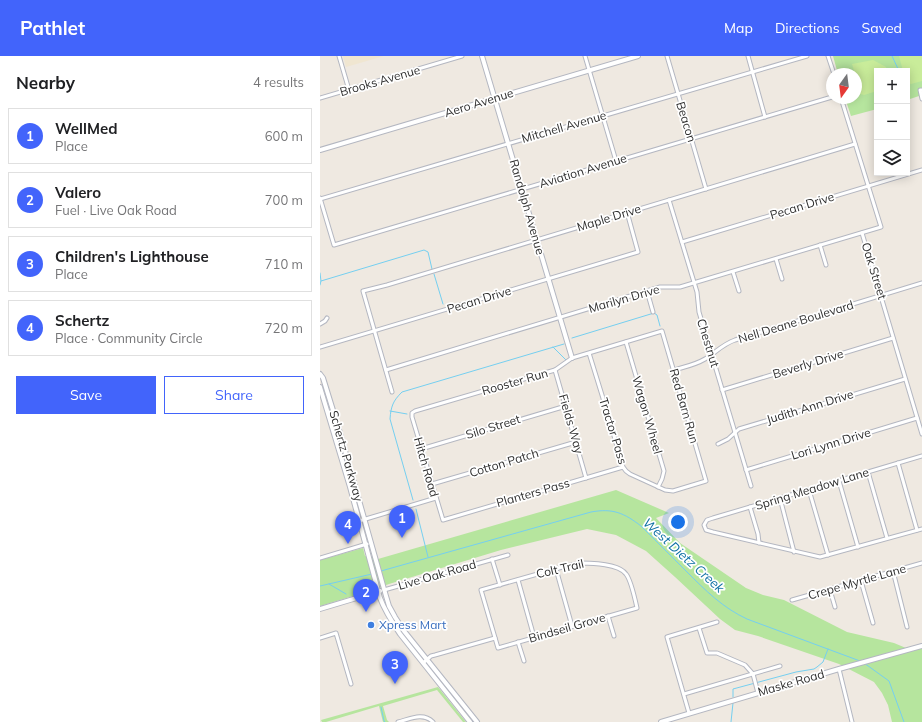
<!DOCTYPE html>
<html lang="en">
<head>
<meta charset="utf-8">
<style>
  :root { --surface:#fff; --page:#f6f6f6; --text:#202124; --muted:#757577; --line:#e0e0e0; --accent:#4264fb }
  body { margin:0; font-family:Mulish,sans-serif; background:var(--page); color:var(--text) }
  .controls { position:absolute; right:12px; top:12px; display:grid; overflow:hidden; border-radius:0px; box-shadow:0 2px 10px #0003 }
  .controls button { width:36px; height:36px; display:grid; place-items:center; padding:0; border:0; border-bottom:1px solid var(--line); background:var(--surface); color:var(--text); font:20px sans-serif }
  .compass { position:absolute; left:506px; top:12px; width:36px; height:36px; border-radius:50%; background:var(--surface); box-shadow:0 2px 10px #0003; rotate:194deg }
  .you { position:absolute; left:358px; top:466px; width:14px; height:14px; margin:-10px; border:3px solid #fff; border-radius:50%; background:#1a73e8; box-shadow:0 0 0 6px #1a73e833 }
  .badge { display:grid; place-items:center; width:26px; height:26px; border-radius:50%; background:var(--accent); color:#fff; font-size:13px; font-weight:700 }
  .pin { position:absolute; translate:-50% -33px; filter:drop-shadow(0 1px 2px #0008) }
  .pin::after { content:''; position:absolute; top:21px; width:14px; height:12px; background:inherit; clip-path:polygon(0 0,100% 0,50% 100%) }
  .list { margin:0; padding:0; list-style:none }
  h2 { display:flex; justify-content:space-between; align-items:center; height:52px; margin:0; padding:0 16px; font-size:17px }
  h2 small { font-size:13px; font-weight:400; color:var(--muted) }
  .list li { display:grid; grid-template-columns:26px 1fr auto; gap:12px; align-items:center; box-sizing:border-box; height:56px; margin:0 8px 8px; padding:0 8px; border:1px solid var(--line); border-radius:0px }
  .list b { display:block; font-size:15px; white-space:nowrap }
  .list p { margin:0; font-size:13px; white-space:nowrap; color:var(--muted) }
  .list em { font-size:13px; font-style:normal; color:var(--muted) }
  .actions { display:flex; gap:8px; padding:12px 16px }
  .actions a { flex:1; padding:9px 0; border:1px solid var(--accent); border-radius:0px; text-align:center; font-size:14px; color:var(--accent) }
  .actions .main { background:var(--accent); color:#fff }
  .icon { flex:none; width:22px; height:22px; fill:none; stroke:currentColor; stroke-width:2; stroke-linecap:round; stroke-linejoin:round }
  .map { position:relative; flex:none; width:602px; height:666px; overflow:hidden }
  header { display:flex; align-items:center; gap:24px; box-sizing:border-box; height:56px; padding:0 20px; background:var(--accent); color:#fff }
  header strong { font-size:19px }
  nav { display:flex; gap:22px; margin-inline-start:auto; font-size:14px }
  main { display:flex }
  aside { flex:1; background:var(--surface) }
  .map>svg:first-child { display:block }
</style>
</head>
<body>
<header>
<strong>Pathlet</strong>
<nav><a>Map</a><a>Directions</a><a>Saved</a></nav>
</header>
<main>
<aside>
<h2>Nearby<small>4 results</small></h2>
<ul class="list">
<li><span class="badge">1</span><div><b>WellMed</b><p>Place</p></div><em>600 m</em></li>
<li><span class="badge">2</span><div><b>Valero</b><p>Fuel · Live Oak Road</p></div><em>700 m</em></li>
<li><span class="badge">3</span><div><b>Children's Lighthouse</b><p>Place</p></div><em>710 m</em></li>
<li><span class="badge">4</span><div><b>Schertz</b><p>Place · Community Circle</p></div><em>720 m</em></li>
</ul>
<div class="actions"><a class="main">Save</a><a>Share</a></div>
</aside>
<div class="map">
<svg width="602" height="666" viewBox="0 0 602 666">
  <rect width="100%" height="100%" fill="#efe9e1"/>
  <!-- education -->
  <path fill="#f0e6d1" d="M23,0H64L26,11Z"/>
  <!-- green -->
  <g fill="#b6e59e">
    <path d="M513,0H602V39L587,44V15H557V53L531,60L525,42H536V18H518Z"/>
    <path d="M296,434L349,457L336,462L360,487L426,532L443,539L464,544L527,576L574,587L586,592L589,596L602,592V666H572L568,649L562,637L554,626L519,608L438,580L415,574L400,563L355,521L326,495L296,479L267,473L181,494L69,528L53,534L0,550V504L43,492L45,500L58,503Z"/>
    <path d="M118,631L146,666H143L117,634L63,650L67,664L69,666H63L59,650L6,666H2L1,664Z"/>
  </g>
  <!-- pitch -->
  <g fill="#c9ec9a">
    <path d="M579,0H602V25L591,28L587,26V15H583Z"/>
    <path d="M553,4L566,11L567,15H557V35L544,39L540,38L536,22V18H535L532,8Z"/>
  </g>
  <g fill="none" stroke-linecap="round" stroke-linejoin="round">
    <!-- stream -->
    <g stroke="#75cff0" stroke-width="1">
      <path d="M572,0L579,15"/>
      <path d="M0,217L1,225L0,229"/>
      <path d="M114,218L123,248"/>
      <path d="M1,225L104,194L108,196L112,213"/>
      <path d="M252,282L334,257L337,259L340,270"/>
      <path d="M233,291L246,304"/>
      <path d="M70,355L87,358"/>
      <path d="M93,444L70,363C71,350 73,345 82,336L244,288"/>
      <path d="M96,453L108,501"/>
      <path d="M61,515L271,456C293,452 304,457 321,470C336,485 352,501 367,516C385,534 403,552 427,563L540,605"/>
      <path d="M9,528L26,538"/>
      <path d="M0,530L52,518"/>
      <path d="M544,607L569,625L584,666"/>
      <path d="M413,641V633L476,616L494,613L497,611L503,606L508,593"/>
      <path d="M61,651L64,665L65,666"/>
      <path d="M411,666L413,647"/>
    </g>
    <!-- street casing -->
    <g stroke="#b4b7c1" stroke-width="5">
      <g id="street">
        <path d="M19,0L29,34"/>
        <path d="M265,0L296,105"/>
        <path d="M347,0L386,133"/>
        <path d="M428,0L445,61"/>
        <path d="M508,0L514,18"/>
        <path d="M602,34H600L602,43"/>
        <path d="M0,42L142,0"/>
        <path d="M0,142L14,189L512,41"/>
        <path d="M0,143L487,0"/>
        <path d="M349,144L377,236L379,256L431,430"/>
        <path d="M542,177L602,378"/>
        <path d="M362,186L602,114"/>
        <path d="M500,189L506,209"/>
        <path d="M456,203L462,223"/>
        <path d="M413,216L419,235"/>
        <path d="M327,235L333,256"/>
        <path d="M0,268L5,265L7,262"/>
        <path d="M306,286L344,415L342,423L338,431"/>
        <path d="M0,291L318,196L307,156"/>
        <path d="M269,297L286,352L303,411L306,415L310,418L345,434L353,435L386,425L342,275L252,302L235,314L95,355L92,357V361L123,464L303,411"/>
        <path d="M66,314L340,231H360L561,171L521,42"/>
        <path d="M235,314L266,422"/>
        <path d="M354,314C364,311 375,309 385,303C395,297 403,288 415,284L602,227"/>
        <path d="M402,334L573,282"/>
        <path d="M72,336L43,235L67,229L535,88"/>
        <path d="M398,388L408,383L419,373L585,323"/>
        <path d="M101,393L246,350"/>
        <path d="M602,400L393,462L387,464L384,469L386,474L393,476L500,501L602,473"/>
        <path d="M578,407L597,474"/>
        <path d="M426,414L597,362"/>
        <path d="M548,416L567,482"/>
        <path d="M519,425L538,491"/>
        <path d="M112,428L256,386"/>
        <path d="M489,434L508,499"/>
        <path d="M460,442L474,496"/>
        <path d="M430,451L438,478L439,487"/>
        <path d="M39,465L116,442"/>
        <path d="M0,502L47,488"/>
        <path d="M172,503L180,529"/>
        <path d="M261,507C272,507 299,508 306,518C311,524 315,543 317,552L178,592L161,534L246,510Z"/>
        <path d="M236,513L252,570"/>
        <path d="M573,515L587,571"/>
        <path d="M198,524L214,581"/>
        <path d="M541,525L553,567"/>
        <path d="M64,534L188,499"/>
        <path d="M510,534L515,551"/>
        <path d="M472,544L602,507"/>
        <path d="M288,560L294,580"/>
        <path d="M379,572L387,597H397L425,609L433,618L438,637"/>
        <path d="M0,582L16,577L31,628"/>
        <path d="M198,586L204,605"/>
        <path d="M103,607L111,600L115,599L175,582"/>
        <path d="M519,613L532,666"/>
        <path d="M364,638L460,610"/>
        <path d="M369,657L347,581L397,566"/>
        <path d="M78,666C90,663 103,656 113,666"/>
      </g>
    </g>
    <!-- secondary casing -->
    <g stroke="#b4b7c1" stroke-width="6">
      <g id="secondary">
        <path d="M162,0L252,302"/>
        <path d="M0,94L318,0"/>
        <path d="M0,318L3,322L20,377L66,540L69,550L75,561L84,575L157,666"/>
        <path d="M0,331L30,431L60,542C65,555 72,566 80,578L150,666"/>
        <path d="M0,553L60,535"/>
        <path d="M341,666L519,613L602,590"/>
      </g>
    </g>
    <!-- street -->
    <use href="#street" stroke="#fff" stroke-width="3"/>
    <!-- secondary -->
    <use href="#secondary" stroke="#fff" stroke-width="4"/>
  </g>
  <!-- markers -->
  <circle fill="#3f7fe0" stroke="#fff" stroke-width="1.5" cx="51" cy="569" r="4"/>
  <g text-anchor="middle" stroke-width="3.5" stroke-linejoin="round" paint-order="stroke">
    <!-- street labels -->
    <g font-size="12" fill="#2e2e2e" stroke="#fff">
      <text transform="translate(60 25) rotate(-16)" y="4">Brooks Avenue</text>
      <text transform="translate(159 47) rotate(-17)" y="4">Aero Avenue</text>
      <text transform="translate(366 66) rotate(73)" y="4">Beacon</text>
      <text transform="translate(244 71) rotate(-16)" y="4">Mitchell Avenue</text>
      <text transform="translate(263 115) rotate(-17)" y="4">Aviation Avenue</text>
      <text transform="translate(482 150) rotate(-17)" y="4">Pecan Drive</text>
      <text transform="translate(207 151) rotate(74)" y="4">Randolph Avenue</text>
      <text transform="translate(289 162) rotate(-17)" y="4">Maple Drive</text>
      <text transform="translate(554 215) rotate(73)" y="4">Oak Street</text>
      <text transform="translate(304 243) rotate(-16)" y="4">Marilyn Drive</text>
      <text transform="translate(159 244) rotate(-17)" y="4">Pecan Drive</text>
      <text transform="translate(476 266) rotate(-17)" y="4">Nell Deane Boulevard</text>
      <text transform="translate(388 287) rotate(73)" y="4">Chestnut</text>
      <text transform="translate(488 308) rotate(-17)" y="4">Beverly Drive</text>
      <text transform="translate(195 326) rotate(-16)" y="4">Rooster Run</text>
      <text transform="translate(364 350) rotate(74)" y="4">Red Barn Run</text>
      <text transform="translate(490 351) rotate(-17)" y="4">Judith Ann Drive</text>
      <text transform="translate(327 359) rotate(74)" y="4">Wagon Wheel</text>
      <text transform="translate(251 368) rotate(74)" y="4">Fields Way</text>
      <text transform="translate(173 371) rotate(-17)" y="4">Silo Street</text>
      <text transform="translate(293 375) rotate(73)" y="4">Tractor Pass</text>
      <text transform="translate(511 388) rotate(-17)" y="4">Lori Lynn Drive</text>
      <text transform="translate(26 400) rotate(74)" y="4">Schertz Parkway</text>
      <text transform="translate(184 407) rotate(-17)" y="4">Cotton Patch</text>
      <text transform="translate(106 411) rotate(74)" y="4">Hitch Road</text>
      <text transform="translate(492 433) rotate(-17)" y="4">Spring Meadow Lane</text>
      <text transform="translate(213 437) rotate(-16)" y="4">Planters Pass</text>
      <text transform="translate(240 513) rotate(-13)" y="4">Colt Trail</text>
      <text transform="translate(117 519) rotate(-16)" y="4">Live Oak Road</text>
      <text transform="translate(537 526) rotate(-16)" y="4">Crepe Myrtle Lane</text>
      <text transform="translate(247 572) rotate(-16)" y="4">Bindseil Grove</text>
      <text transform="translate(471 627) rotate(-16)" y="4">Maske Road</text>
    </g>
    <!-- shop labels -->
    <g font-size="12" fill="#366cbe" stroke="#fff" text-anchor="start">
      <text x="59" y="573">Xpress Mart</text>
    </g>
    <!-- water labels -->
    <g font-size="13" font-style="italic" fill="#0d6fa3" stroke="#fff">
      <text transform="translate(364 499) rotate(42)" y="5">West Dietz Creek</text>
    </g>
  </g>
</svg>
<div class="controls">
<button>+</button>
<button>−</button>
<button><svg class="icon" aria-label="layers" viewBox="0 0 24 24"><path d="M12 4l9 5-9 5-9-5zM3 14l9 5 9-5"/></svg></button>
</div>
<svg class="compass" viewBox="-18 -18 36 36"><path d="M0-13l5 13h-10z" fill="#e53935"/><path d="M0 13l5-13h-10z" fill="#757577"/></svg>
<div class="you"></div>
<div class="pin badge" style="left:82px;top:482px">1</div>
<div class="pin badge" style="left:46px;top:556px">2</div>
<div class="pin badge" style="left:75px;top:628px">3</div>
<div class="pin badge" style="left:28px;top:488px">4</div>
</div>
</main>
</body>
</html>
